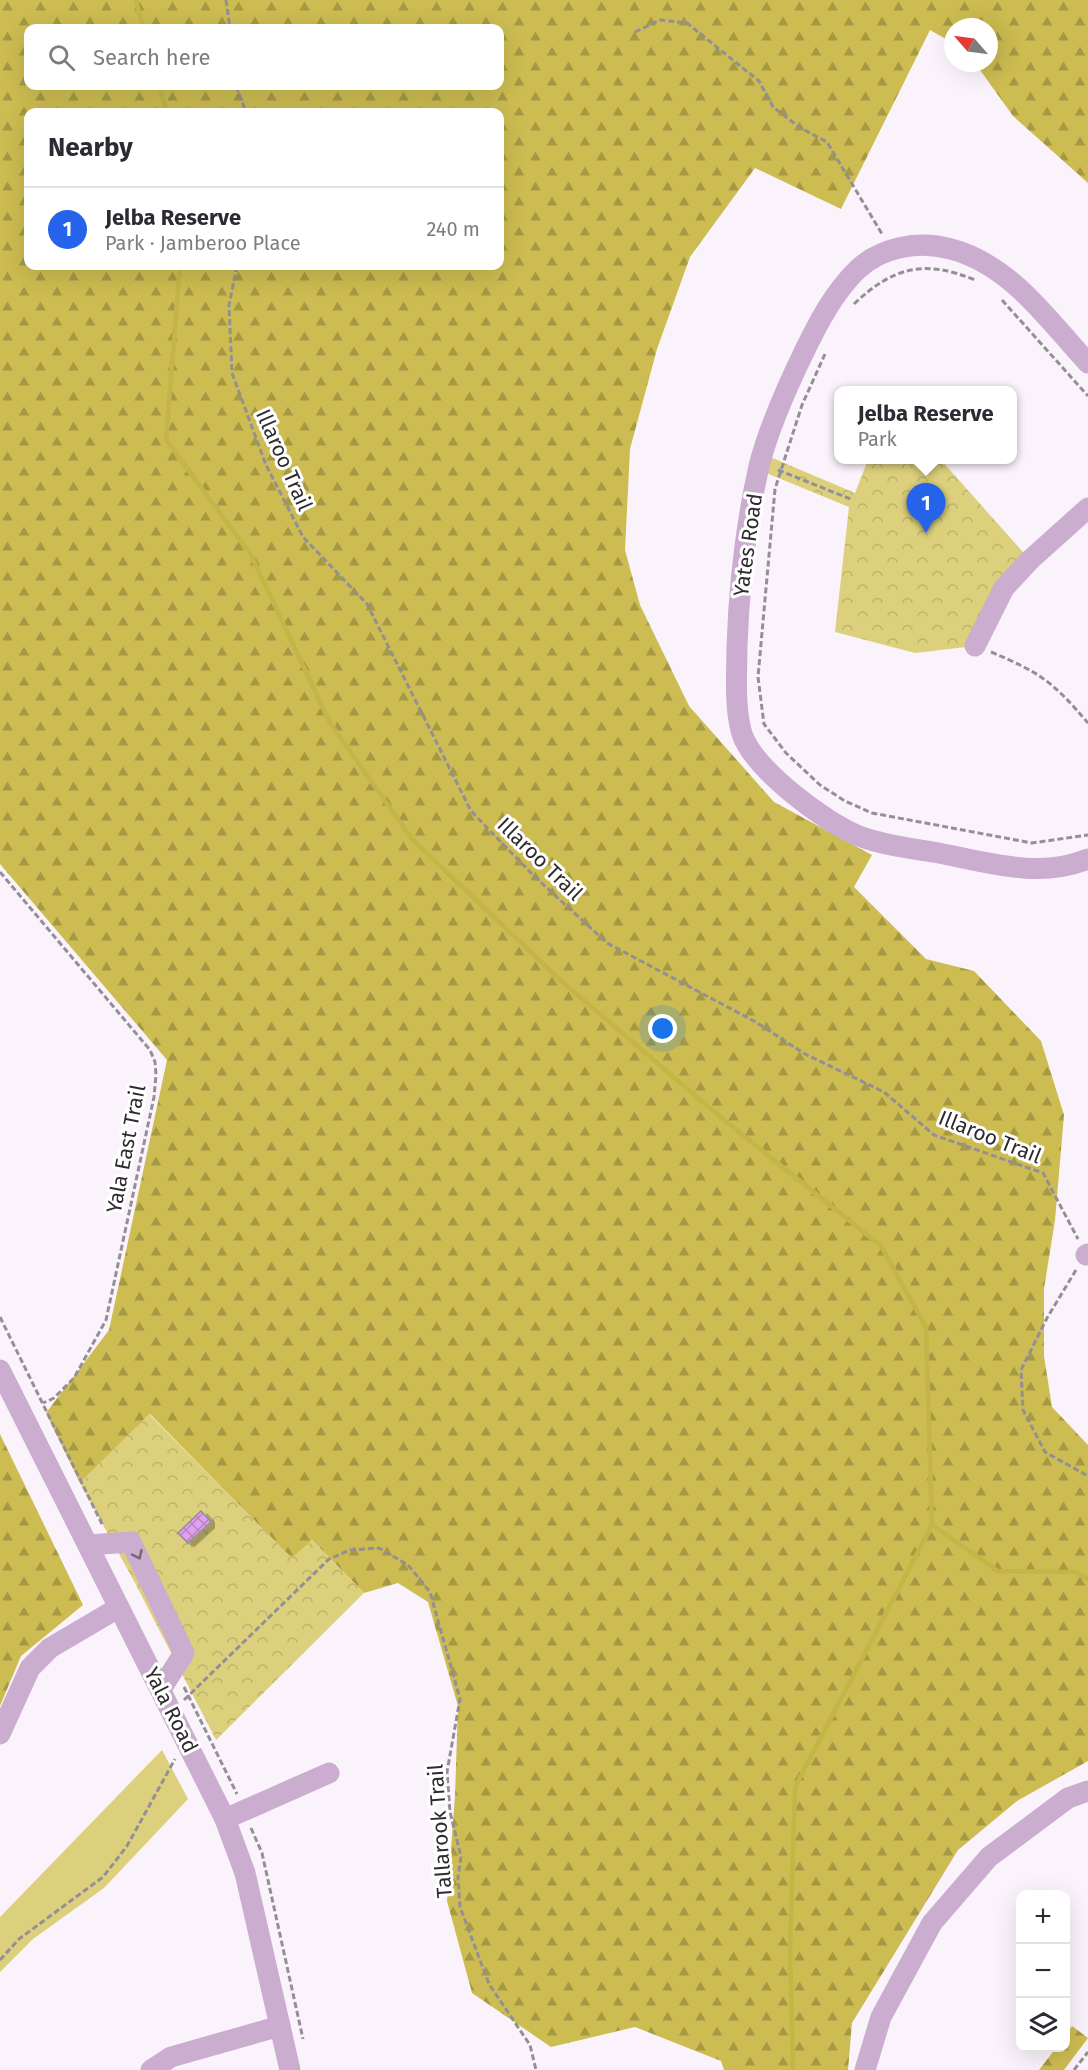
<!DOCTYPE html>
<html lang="en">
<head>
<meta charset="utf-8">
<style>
  :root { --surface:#fff; --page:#f7f7f7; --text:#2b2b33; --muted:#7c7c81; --line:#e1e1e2; --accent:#2563eb }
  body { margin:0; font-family:"Fira Sans",sans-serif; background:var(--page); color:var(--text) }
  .controls { position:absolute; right:18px; bottom:18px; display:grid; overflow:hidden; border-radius:12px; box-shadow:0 6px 24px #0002 }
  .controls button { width:54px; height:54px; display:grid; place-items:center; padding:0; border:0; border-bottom:2px solid var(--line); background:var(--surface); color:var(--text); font:30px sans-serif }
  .compass { position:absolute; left:944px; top:18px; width:54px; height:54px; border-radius:50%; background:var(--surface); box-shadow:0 6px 24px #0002; rotate:298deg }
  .you { position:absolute; left:663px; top:1029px; width:21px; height:21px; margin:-15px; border:4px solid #fff; border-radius:50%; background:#1a73e8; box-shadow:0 0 0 9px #1a73e833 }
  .badge { display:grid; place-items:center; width:39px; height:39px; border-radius:50%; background:var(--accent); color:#fff; font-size:20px; font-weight:700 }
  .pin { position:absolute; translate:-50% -50px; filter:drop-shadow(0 2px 3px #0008) }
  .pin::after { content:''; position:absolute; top:32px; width:21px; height:18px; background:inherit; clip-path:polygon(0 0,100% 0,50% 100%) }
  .popup { position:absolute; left:834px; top:386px; width:183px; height:78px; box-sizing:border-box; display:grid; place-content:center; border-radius:12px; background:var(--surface); filter:drop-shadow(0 2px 4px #0005); font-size:20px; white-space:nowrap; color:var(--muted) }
  .popup b { font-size:22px; color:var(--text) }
  .popup::after { content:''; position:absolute; left:50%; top:100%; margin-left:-12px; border:12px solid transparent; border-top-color:var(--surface) }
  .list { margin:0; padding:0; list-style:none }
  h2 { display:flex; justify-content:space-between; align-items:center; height:78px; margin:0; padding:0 24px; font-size:26px }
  h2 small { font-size:20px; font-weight:400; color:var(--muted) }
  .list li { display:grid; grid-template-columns:39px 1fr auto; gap:18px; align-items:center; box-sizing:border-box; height:84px; padding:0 24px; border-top:2px solid var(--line) }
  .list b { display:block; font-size:22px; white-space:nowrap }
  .list p { margin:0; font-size:20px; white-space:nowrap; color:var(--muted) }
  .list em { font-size:20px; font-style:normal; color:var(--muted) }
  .icon { flex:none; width:33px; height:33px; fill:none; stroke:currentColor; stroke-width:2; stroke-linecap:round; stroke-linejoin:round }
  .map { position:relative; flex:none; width:1088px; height:2070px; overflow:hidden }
  .search { position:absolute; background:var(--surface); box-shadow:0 6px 24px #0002; left:24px; top:24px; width:480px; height:66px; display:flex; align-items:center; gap:15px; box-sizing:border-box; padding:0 21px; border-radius:12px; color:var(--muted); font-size:22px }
  .panel { position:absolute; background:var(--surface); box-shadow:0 6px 24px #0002; left:24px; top:108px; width:480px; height:162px; border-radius:12px }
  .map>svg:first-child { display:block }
</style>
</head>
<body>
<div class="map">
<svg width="1088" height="2070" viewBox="0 0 1088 2070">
  <defs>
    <pattern id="forest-firs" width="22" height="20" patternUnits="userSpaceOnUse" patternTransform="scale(1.5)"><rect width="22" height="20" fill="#ccbc51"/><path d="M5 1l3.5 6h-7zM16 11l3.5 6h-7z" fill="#a69944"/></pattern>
    <pattern id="park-crowns" width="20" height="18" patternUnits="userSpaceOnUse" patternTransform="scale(1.5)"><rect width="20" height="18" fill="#dcd07c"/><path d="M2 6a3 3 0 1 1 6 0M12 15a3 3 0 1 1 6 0" fill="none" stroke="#bdb36c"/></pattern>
    <pattern id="building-cross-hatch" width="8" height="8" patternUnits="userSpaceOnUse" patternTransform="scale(1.5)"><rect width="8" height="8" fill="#e2a1ef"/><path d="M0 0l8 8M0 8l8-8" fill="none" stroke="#b883c2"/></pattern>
    <filter id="shadow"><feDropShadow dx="6" dy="3.5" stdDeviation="0" flood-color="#0004"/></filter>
  </defs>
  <rect width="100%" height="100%" fill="#fbf3fc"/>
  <!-- grass -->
  <path fill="#dcd07c" d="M162,1750L188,1799L104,1888L33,1939L0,1972V1917Z"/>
  <!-- forest -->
  <g fill="url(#forest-firs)" fill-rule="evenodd">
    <path d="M0,0H1088V183L1013,116L975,63H989V27H953V43L930,30L841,209L755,168L690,257L657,349L630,449L625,550L640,605L689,706L774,802L872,855L854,887L926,959L974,971L1041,1041L1064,1115L1055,1220L1044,1289V1356L1052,1407L1088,1445V1761L1017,1801L958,1850L852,2023L848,2070H724L721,2061L635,2027L551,2047L472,1993L447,1901L455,1796L458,1706L428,1602L398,1583L364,1593L312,1540L292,1559L150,1414L80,1483L46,1413L109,1330L167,1060L0,864ZM28,28H500V86H28ZM28,112H500V266H28Z"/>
    <path d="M0,1434L83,1605L21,1656L0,1706Z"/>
    <path d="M1072,2026L1088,2038L1064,2070H1039L1056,2048H1066V2034Z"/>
  </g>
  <!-- park -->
  <g fill="url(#park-crowns)">
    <path d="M763,454L855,493L868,460H941L1030,560L975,646L915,653L835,632L849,507L759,470Z"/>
    <path d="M149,1414L292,1558L312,1540L364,1593L216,1740L135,1583L80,1483Z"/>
  </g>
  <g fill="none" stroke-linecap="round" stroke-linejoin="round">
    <!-- stream -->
    <g stroke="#c4b548" stroke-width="4.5">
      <path d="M136,0L143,28"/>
      <path d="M159,86L167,112"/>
      <path d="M180,266L166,440L251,555L330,723L412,839L559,979L724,1120L881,1246L926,1327L932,1525L795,1787L790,1948L793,2070"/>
      <path d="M932,1525L998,1571L1075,1572L1088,1579"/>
    </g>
  </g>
  <!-- building -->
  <path fill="url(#building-cross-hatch)" stroke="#938b94" stroke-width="1.5" filter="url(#shadow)" d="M201,1511L211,1522L188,1543L178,1533Z"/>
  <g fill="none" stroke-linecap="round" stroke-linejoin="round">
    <!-- path -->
    <g stroke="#948f95" stroke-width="3" stroke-dasharray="6 3" stroke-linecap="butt">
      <path d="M226,0L230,28"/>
      <path d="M635,32L660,20L687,23L739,65L759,81L773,107L799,127L827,142L882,234"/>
      <path d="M236,86L246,112"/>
      <path d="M237,266L229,305L232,373L266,465L303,537L367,604L471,811L534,876L607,943L754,1021L805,1054L884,1092L934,1135L1043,1173L1078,1239"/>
      <path d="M1002,300L1088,396"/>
      <path d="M854,304C893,267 924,259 975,280"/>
      <path d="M825,354L802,405L775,489L758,677L764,724L786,753L820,785L845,801L872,813L1032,843L1088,835"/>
      <path d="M778,470L853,500"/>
      <path d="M991,652C1041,673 1053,682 1088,723"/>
      <path d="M0,872L150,1050L155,1062L156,1075L154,1097L106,1320L74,1378L54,1398L43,1403"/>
      <path d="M1076,1270L1047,1318L1021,1370L1023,1410L1045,1452L1088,1476"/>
      <path d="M0,1317L103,1526"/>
      <path d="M184,1687L237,1794"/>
      <path d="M184,1700L329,1559L350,1550L379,1548L408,1565L430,1592L460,1699L447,1772L450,1812L461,1857L458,1877L460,1907L489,1984L530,2045L536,2070"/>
      <path d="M251,1828L262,1853L303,2039"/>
      <path d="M0,1960L19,1939L103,1877L127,1846L175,1759"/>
      <path d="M1074,2070L1088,2052"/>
    </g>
    <!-- minor -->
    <g stroke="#caadcf" stroke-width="21">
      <path d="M1088,363C1047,319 1011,265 951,249C919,240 882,247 858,269C834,292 818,323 804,352C786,389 769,427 759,466C746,524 739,587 737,646C737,675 734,706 742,734C754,769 824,822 859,836C882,845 909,848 933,852C984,861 1038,880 1088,859"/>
      <path d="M975,646L1004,588L1030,560L1088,508"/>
      <path d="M1086,1255L1088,1254"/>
      <path d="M0,1370L225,1819L245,1873L290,2070"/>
      <path d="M88,1545L131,1542L184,1653L161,1689"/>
      <path d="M0,1734L30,1668L50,1648L118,1608"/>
      <path d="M225,1819L329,1773"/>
      <path d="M151,2070L171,2057L280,2026"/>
      <path d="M865,2070L881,2017L932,1923L989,1857L1068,1798L1088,1791"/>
    </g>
  </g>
  <!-- one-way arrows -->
  <defs><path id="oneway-chevron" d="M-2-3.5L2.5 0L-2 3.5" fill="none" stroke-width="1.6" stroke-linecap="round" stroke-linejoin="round" transform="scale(1.5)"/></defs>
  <use stroke="#746677" href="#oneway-chevron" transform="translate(138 1555) rotate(65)"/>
  <g text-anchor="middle" stroke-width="6" stroke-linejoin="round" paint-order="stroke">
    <!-- street labels -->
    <g font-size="21" fill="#2e2b2f" stroke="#fff">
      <text transform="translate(284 460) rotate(66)" y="7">Illaroo Trail</text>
      <text transform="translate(748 545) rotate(-82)" y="7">Yates Road</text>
      <text transform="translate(540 859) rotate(44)" y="7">Illaroo Trail</text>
      <text transform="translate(990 1137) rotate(22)" y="7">Illaroo Trail</text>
      <text transform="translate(126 1149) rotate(-79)" y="7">Yala East Trail</text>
      <text transform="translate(171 1710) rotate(63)" y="7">Yala Road</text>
      <text transform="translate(440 1831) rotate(-94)" y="7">Tallarook Trail</text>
    </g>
  </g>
</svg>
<div class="controls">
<button>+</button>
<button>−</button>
<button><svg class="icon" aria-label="layers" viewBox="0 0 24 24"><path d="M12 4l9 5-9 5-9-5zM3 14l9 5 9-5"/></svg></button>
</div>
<svg class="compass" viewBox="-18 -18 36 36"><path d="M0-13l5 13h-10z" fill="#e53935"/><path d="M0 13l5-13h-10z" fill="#7c7c81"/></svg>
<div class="you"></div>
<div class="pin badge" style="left:926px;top:533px">1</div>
<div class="popup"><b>Jelba Reserve</b>Park</div>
<div class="search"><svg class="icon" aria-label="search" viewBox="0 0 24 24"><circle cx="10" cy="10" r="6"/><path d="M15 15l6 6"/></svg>Search here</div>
<section class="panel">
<h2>Nearby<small></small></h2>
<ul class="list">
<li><span class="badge">1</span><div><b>Jelba Reserve</b><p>Park · Jamberoo Place</p></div><em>240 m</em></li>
</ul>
</section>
</div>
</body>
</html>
